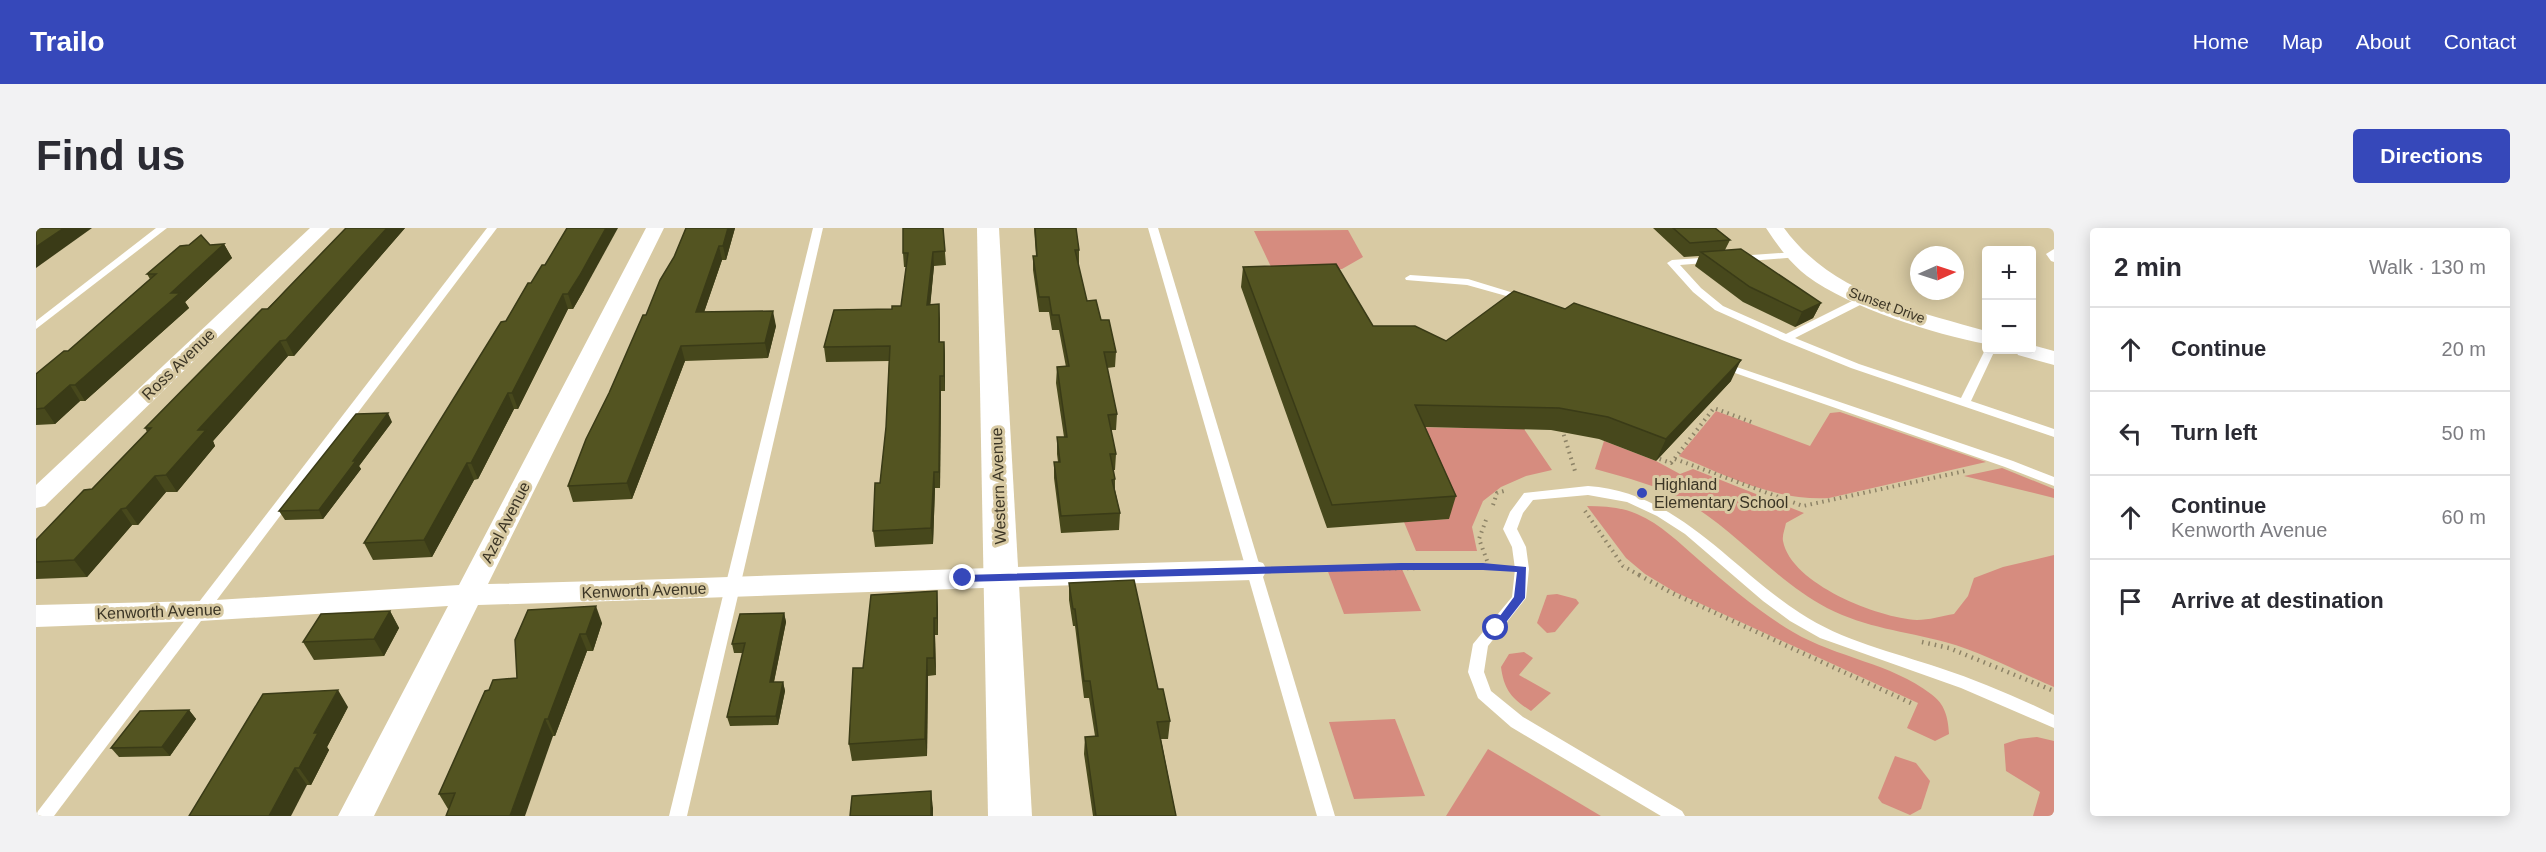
<!DOCTYPE html>
<html lang="en">
<head>
<meta charset="utf-8">
<style>
  :root { --surface:#fff; --page:#f2f2f3; --text:#2b2b33; --muted:#7c7c81; --line:#e1e1e2; --accent:#3648ba }
  body { margin:0; font-family:Arial,sans-serif; background:var(--page); color:var(--text) }
  .controls { position:absolute; right:18px; top:18px; display:grid; overflow:hidden; border-radius:6px; box-shadow:0 3px 15px #0003 }
  .controls button { width:54px; height:54px; display:grid; place-items:center; padding:0; border:0; border-bottom:2px solid var(--line); background:var(--surface); color:var(--text); font:30px sans-serif }
  .compass { position:absolute; left:1874px; top:18px; width:54px; height:54px; border-radius:50%; background:var(--surface); box-shadow:0 3px 15px #0003; rotate:87deg }
  .stop { position:absolute; width:18px; height:18px; margin:-14px; border:4px solid #3648ba; border-radius:50%; background:#fff }
  .stop.end { background:#3648ba; border-color:#fff; box-shadow:0 2px 6px #0008 }
  .list { margin:0; padding:0; list-style:none }
  h2 { display:flex; justify-content:space-between; align-items:center; height:78px; margin:0; padding:0 24px; font-size:26px }
  h2 small { font-size:20px; font-weight:400; color:var(--muted) }
  .list li { display:grid; grid-template-columns:39px 1fr auto; gap:18px; align-items:center; box-sizing:border-box; height:84px; padding:0 24px; border-top:2px solid var(--line) }
  .list b { display:block; font-size:22px; white-space:nowrap }
  .list p { margin:0; font-size:20px; white-space:nowrap; color:var(--muted) }
  .list em { font-size:20px; font-style:normal; color:var(--muted) }
  .icon { flex:none; width:33px; height:33px; fill:none; stroke:currentColor; stroke-width:2; stroke-linecap:round; stroke-linejoin:round }
  .map { position:relative; flex:none; width:2018px; height:588px; overflow:hidden; border-radius:6px }
  header { display:flex; align-items:center; gap:36px; box-sizing:border-box; height:84px; padding:0 30px; background:var(--accent); color:#fff }
  header strong { font-size:28px }
  nav { display:flex; gap:33px; margin-inline-start:auto; font-size:21px }
  .intro { display:flex; align-items:center; justify-content:space-between; box-sizing:border-box; height:144px; padding:0 36px }
  h1 { margin:0; font-size:42px }
  .button { padding:15px 27px; border-radius:6px; background:var(--accent); color:#fff; font-size:21px; font-weight:700 }
  main { display:flex; gap:36px; padding:0 36px }
  aside { flex:1; background:var(--surface); border-radius:6px; box-shadow:0 3px 15px #0003 }
  .map>svg:first-child { display:block }
</style>
</head>
<body>
<header>
<strong>Trailo</strong>
<nav><a>Home</a><a>Map</a><a>About</a><a>Contact</a></nav>
</header>
<div class="intro"><h1>Find us</h1><a class="button">Directions</a></div>
<main>
<div class="map">
<svg width="2018" height="588" viewBox="0 0 2018 588">
  <rect width="100%" height="100%" fill="#d8caa3"/>
  <!-- green -->
  <g fill="#d68c7f">
    <path d="M1312,2L1327,29L1306,41L1237,43L1218,3Z"/>
    <path d="M1680,183L1774,218L1794,185L1804,184L1950,234L1793,270C1739,273 1691,248 1643,228Z"/>
    <path d="M1373,199L1488,201L1516,242L1490,248L1465,259L1447,273L1436,299L1441,323H1380L1368,294L1413,291Z"/>
    <path d="M1568,213L1620,233L1644,246L1657,241L1768,285L1750,295C1749,301 1746,307 1747,313C1755,356 1842,390 1881,392C1893,392 1906,388 1918,386L1932,368L1938,350L1967,339L2018,327V459C1982,444 1946,424 1909,414C1868,403 1830,400 1791,380C1738,352 1701,303 1649,273C1622,257 1590,250 1559,241Z"/>
    <path d="M1966,240L2018,261V270L1928,248Z"/>
    <path d="M1551,278C1568,278 1585,279 1601,286C1625,296 1643,315 1663,332C1693,358 1723,384 1757,404C1801,430 1855,435 1895,466C1909,476 1912,489 1913,506L1899,513L1871,500L1882,475L1639,364L1609,346L1590,330Z"/>
    <path d="M1365,339L1385,383L1308,386L1291,341Z"/>
    <path d="M1521,366L1540,371L1543,375L1519,404L1511,405L1501,395L1511,367Z"/>
    <path d="M1488,424L1497,430L1483,447L1515,465L1495,483C1476,471 1468,462 1465,439L1473,426Z"/>
    <path d="M1359,491L1389,568L1318,571L1293,494Z"/>
    <path d="M2001,509L2018,513V588H1997L2004,564L1970,543L1968,516L1983,511Z"/>
    <path d="M1452,521L1565,588H1410Z"/>
    <path d="M1859,528L1880,535L1894,553L1885,581L1874,587L1846,575L1842,570Z"/>
  </g>
  <g fill="none" stroke-linecap="round" stroke-linejoin="round">
    <!-- path-far1 -->
    <g stroke="#8d8367" stroke-width="4" stroke-dasharray="1.5 4.5" stroke-linecap="butt">
      <path d="M1526,201L1539,243"/>
      <path d="M1618,229L1635,235L1678,180L1718,195"/>
      <path d="M1639,231L1767,278L1929,243"/>
      <path d="M1457,277L1461,265L1468,263"/>
      <path d="M1549,283L1587,338L1605,348"/>
      <path d="M1450,292L1443,311L1453,338"/>
      <path d="M1245,342L1462,339"/>
    </g>
    <!-- path -->
    <g stroke="#8d8367" stroke-width="4.5" stroke-dasharray="1.5 5" stroke-linecap="butt">
      <path d="M1603,347L1636,365L1877,476"/>
      <path d="M1886,414L1913,420L2018,463"/>
    </g>
    <!-- service -->
    <g fill="#fff" fill-rule="evenodd">
      <path d="M120,0H131L0,101V93Z"/>
      <path d="M451,0H461L18,588H0L2,583Z"/>
      <path d="M777,0H787L651,588H633Z"/>
      <path d="M1112,0H1122L1299,588H1281Z"/>
      <path d="M2018,21V34L2015,33L2010,26Z"/>
      <path d="M1759,24L1764,27L1762,29L1701,34L1696,31L1701,28Z"/>
      <path d="M1678,29L1681,30V34L1644,37L1665,60L1687,78L1750,106L1824,69H1832V73L1759,110L1823,136L1925,170L1950,120V122H1959L1935,173L2018,201V209L1815,140L1746,112L1679,82L1657,64L1631,35L1636,32Z"/>
      <path d="M1374,47L1432,51L1497,71L1492,74L1431,57L1370,52L1369,50Z"/>
      <path d="M1683,133L1977,233L2018,249V258L1969,239L1679,138L1677,136Z"/>
      <path d="M1552,258C1642,264 1694,340 1764,385C1806,413 1857,424 1904,440C1943,453 1981,469 2018,487V500L1925,460L1784,410L1754,393L1727,373L1649,306L1621,288L1591,274L1552,267L1497,272L1487,285L1481,301L1490,319L1493,341L1490,370L1452,418L1448,444L1455,463L1487,489L1646,583L1649,588H1625L1475,499L1442,470L1432,444L1437,416L1476,369L1479,341L1476,319L1467,301L1474,284L1488,265Z"/>
    </g>
    <!-- minor -->
    <g fill="#fff" fill-rule="evenodd">
      <path d="M274,0H294L9,278L0,280V257Z"/>
      <path d="M610,0H628L452,356C707,350 962,338 1217,332L1227,335L1231,342L1227,349L1217,352C959,358 701,370 442,377L338,588H302L412,378L164,393L0,399V377L164,373L423,357Z"/>
      <path d="M1730,0H1748C1796,66 1877,82 1950,103V116C1898,106 1814,80 1771,48C1754,35 1742,18 1730,0Z"/>
      <path d="M1996,117L2018,123V137L1982,127L1979,122H1996Z"/>
    </g>
    <!-- tertiary -->
    <path fill="#fff" fill-rule="evenodd" d="M941,0H963L996,588H952Z"/>
  </g>
  <!-- wall -->
  <g fill="#47481c">
    <path d="M310,0H369L258,128H252L177,213L179,218L141,264H130L102,297H96L51,349L0,351V312L56,261L111,204L109,200L249,63Z"/>
    <path d="M650,0H699L690,32H686L668,84L740,98L732,130L649,133L596,271L537,274L532,258L573,165L638,29Z"/>
    <path d="M907,0L910,37L898,38L894,77L904,91V114H908L909,129V163H905L904,260H899L897,316L839,319L837,303L844,255L850,199L853,133L790,134L788,119L856,81L865,78L870,39H868L867,25Z"/>
    <path d="M998,0H1040L1043,22V36H1042L1051,73L1065,92L1080,124L1079,139L1071,140L1081,186L1080,202H1075L1080,226L1079,242H1077L1079,251V262L1084,285L1083,302L1025,305L1018,250V234H1022L1021,226V209H1028L1020,155L1021,139H1030L1023,102H1016L1013,84H1003L997,42V28H1000Z"/>
    <path d="M1617,0H1679L1694,12L1689,22L1785,75L1777,90L1759,99L1707,74L1659,38L1663,28L1648,29Z"/>
    <path d="M188,16L196,30L149,74L153,80L49,173H44L19,196L0,197V146L32,123L114,51L111,46L174,17Z"/>
    <path d="M1207,39L1337,98L1410,113L1695,153L1620,233L1563,211L1515,202L1389,199L1420,268L1413,291L1291,300L1205,59Z"/>
    <path d="M492,55L548,62L537,81H532L482,181H478L442,251L438,252L396,329L337,332L328,315L470,93Z"/>
    <path d="M356,194L323,238L325,241L287,291L249,292L243,283Z"/>
    <path d="M1033,355L1122,461L1134,493L1132,511H1125L1140,588H1057L1048,526L1049,509L1059,508L1053,470H1048L1039,398H1037L1033,372Z"/>
    <path d="M902,380V407H899L900,447L892,448L891,528L816,533L813,516L827,440Z"/>
    <path d="M492,382L566,395L557,423H551L519,508H517L412,581L403,566L453,462L481,450Z"/>
    <path d="M354,383L363,400L348,428L278,432L267,414Z"/>
    <path d="M748,385L750,394L738,454H747L749,463L742,497L694,498L691,489L707,425H698L696,416Z"/>
    <path d="M312,479L291,519L293,522L275,557H271L153,588Z"/>
    <path d="M153,482L160,491L134,528L83,529L75,520Z"/>
  </g>
  <!-- shaded-wall -->
  <g fill="#3a3b17">
    <path d="M28,0H56L0,40V19Z"/>
    <path d="M351,0H369L258,128L250,112Z"/>
    <path d="M570,0H582L548,62L537,81L532,66Z"/>
    <path d="M692,0H699L690,32L687,18Z"/>
    <path d="M188,16L196,30L149,74L153,80L49,173L39,157L135,65Z"/>
    <path d="M683,18L686,32L663,99L660,84Z"/>
    <path d="M897,24L898,38L893,91L891,77Z"/>
    <path d="M527,66L532,81L482,181L476,165Z"/>
    <path d="M1785,75L1777,90L1759,99L1766,84Z"/>
    <path d="M903,76L904,91V129L903,114Z"/>
    <path d="M737,83L740,98L732,130L729,115Z"/>
    <path d="M244,113L252,128L177,213L179,218L141,264L130,247L162,202Z"/>
    <path d="M908,114L909,129V163L908,148Z"/>
    <path d="M645,118L649,133L596,271L591,255Z"/>
    <path d="M1705,132L1695,153L1620,233L1630,211Z"/>
    <path d="M904,148L905,163L904,260L903,244Z"/>
    <path d="M34,157L44,173L19,196L8,180Z"/>
    <path d="M472,165L478,181L442,251L435,235Z"/>
    <path d="M352,185L356,194L323,238L325,241L287,291L283,282L317,233Z"/>
    <path d="M431,235L438,252L396,329L388,312Z"/>
    <path d="M898,244L899,260L897,316L895,300Z"/>
    <path d="M119,248L130,264L102,297L90,280Z"/>
    <path d="M85,281L96,297L51,349L38,332Z"/>
    <path d="M901,363L902,380V407L901,390Z"/>
    <path d="M560,378L566,395L557,423L550,406Z"/>
    <path d="M354,383L363,400L348,428L338,411Z"/>
    <path d="M748,385L750,394L736,463L734,454Z"/>
    <path d="M898,390L899,407L900,447L898,430Z"/>
    <path d="M544,406L551,423L519,508L512,491Z"/>
    <path d="M891,430L892,448L891,528L889,511Z"/>
    <path d="M747,454L749,463L742,497L740,488Z"/>
    <path d="M302,462L312,479L291,519L293,522L275,557L263,540L278,505Z"/>
    <path d="M153,482L160,491L134,528L126,519Z"/>
    <path d="M509,491L517,508L489,588H474Z"/>
    <path d="M259,540L271,557L255,588H233Z"/>
    <path d="M895,563L897,580V588H895Z"/>
  </g>
  <!-- building -->
  <g fill="#535421" stroke="#3a3b17" stroke-width="1.5">
    <path d="M0,0H28L0,19Z"/>
    <path d="M310,0H351L250,112L244,113L162,202H170L130,247L119,248L90,280L85,281L38,332L0,334V312L48,262L56,261L115,200H109L226,81H232L249,63Z"/>
    <path d="M531,0H570L544,47L532,66H527L476,165H472L435,235H431L388,312L328,315L465,94L470,93L492,55H495L506,37H509Z"/>
    <path d="M650,0H692L687,18H683L660,84L737,83L729,115L645,118L591,255L532,258L550,211L573,165L607,87H610L624,52L638,29Z"/>
    <path d="M867,0H907L909,23L897,24L891,77L903,76V114H908V148H904L903,244H898L895,300L837,303L839,255H844L850,199L854,118L788,119L798,82L856,81V78H865L872,25H867Z"/>
    <path d="M999,0H1040L1043,22H1039L1051,73L1060,72L1065,92H1073L1080,124H1068L1081,186L1072,187L1080,226H1074L1079,251L1076,252L1084,285L1025,288L1018,234H1024L1021,209H1031L1021,139L1033,138L1023,87H1016L1013,69H1003L997,28H1001Z"/>
    <path d="M1637,0H1679L1694,12L1654,15Z"/>
    <path d="M165,7L174,17L188,16L135,65H144L39,157H34L8,180L0,181V146L28,123H32L120,46H111L144,18L153,17Z"/>
    <path d="M1705,21L1785,75L1766,84L1714,59L1665,24Z"/>
    <path d="M1300,36L1337,98H1379L1410,113L1478,63L1529,81L1538,75L1705,132L1630,211L1572,189L1523,180L1379,177L1420,268L1296,277L1207,39Z"/>
    <path d="M352,185L317,233H320L283,282L243,283L320,186Z"/>
    <path d="M1098,352L1122,461H1127L1134,493L1121,494L1140,588H1060L1049,509L1062,508L1054,453H1048L1039,381H1037L1033,355Z"/>
    <path d="M901,363V390H898V430H891L889,511L813,516L817,440H827L835,367Z"/>
    <path d="M560,378L550,406H544L512,491H509L474,588H410L419,565L403,566L449,463L453,462L457,452L481,450L479,412L492,382Z"/>
    <path d="M354,383L338,411L267,414L285,386Z"/>
    <path d="M748,385L734,454H747L740,488L691,489L709,415L696,416L704,386Z"/>
    <path d="M302,462L278,505H282L263,540H259L233,588H153L227,466Z"/>
    <path d="M153,482L126,519L75,520L104,483Z"/>
    <path d="M895,563V588H814L816,568Z"/>
  </g>
  <!-- route -->
  <path fill="#3648ba" d="M1365,335H1447L1490,339L1489,370L1464,402L1460,403L1455,400L1478,369L1481,344L1447,342H1365L927,354L922,350L927,347Z"/>
  <!-- markers -->
  <circle fill="#3648ba" stroke="#d8caa3" stroke-width="2" cx="1606" cy="265" r="6"/>
  <g text-anchor="middle" stroke-width="6" stroke-linejoin="round" paint-order="stroke">
    <!-- far-street labels -->
    <g font-size="14" fill="#3b3525" stroke="#d8caa3">
      <text transform="translate(1851 77) rotate(20)" y="5">Sunset Drive</text>
    </g>
    <!-- street labels -->
    <g font-size="16" fill="#3b3525" stroke="#d8caa3">
      <text transform="translate(142 136) rotate(-44)" y="6">Ross Avenue</text>
      <text transform="translate(962 258) rotate(-92)" y="6">Western Avenue</text>
      <text transform="translate(469 294) rotate(-63)" y="6">Azel Avenue</text>
      <text transform="translate(608 362) rotate(-2)" y="6">Kenworth Avenue</text>
      <text transform="translate(123 383) rotate(-2)" y="6">Kenworth Avenue</text>
    </g>
    <!-- poi labels -->
    <g font-size="16" fill="#3b3525" stroke="#d8caa3" text-anchor="start">
      <text x="1618" y="262">Highland<tspan x="1618" dy="18">Elementary School</tspan></text>
    </g>
  </g>
</svg>
<div class="controls">
<button>+</button>
<button>−</button>
</div>
<svg class="compass" viewBox="-18 -18 36 36"><path d="M0-13l5 13h-10z" fill="#e53935"/><path d="M0 13l5-13h-10z" fill="#7c7c81"/></svg>
<div class="stop" style="left:1460px;top:400px"></div>
<div class="stop end" style="left:927px;top:350px"></div>
</div>
<aside>
<h2>2 min<small>Walk · 130 m</small></h2>
<ul class="list">
<li><svg class="icon" aria-label="ahead" viewBox="0 0 24 24"><path d="M12 20V5M6 11l6-6 6 6"/></svg><div><b>Continue</b></div><em>20 m</em></li>
<li><svg class="icon" aria-label="left" viewBox="0 0 24 24"><path d="M17 20v-9H6M10 6l-5 5 5 5"/></svg><div><b>Turn left</b></div><em>50 m</em></li>
<li><svg class="icon" aria-label="ahead" viewBox="0 0 24 24"><path d="M12 20V5M6 11l6-6 6 6"/></svg><div><b>Continue</b><p>Kenworth Avenue</p></div><em>60 m</em></li>
<li><svg class="icon" aria-label="arrive" viewBox="0 0 24 24"><path d="M6 21V4h12l-3 4 3 4H6"/></svg><div><b>Arrive at destination</b></div></li>
</ul>
</aside>
</main>
</body>
</html>
